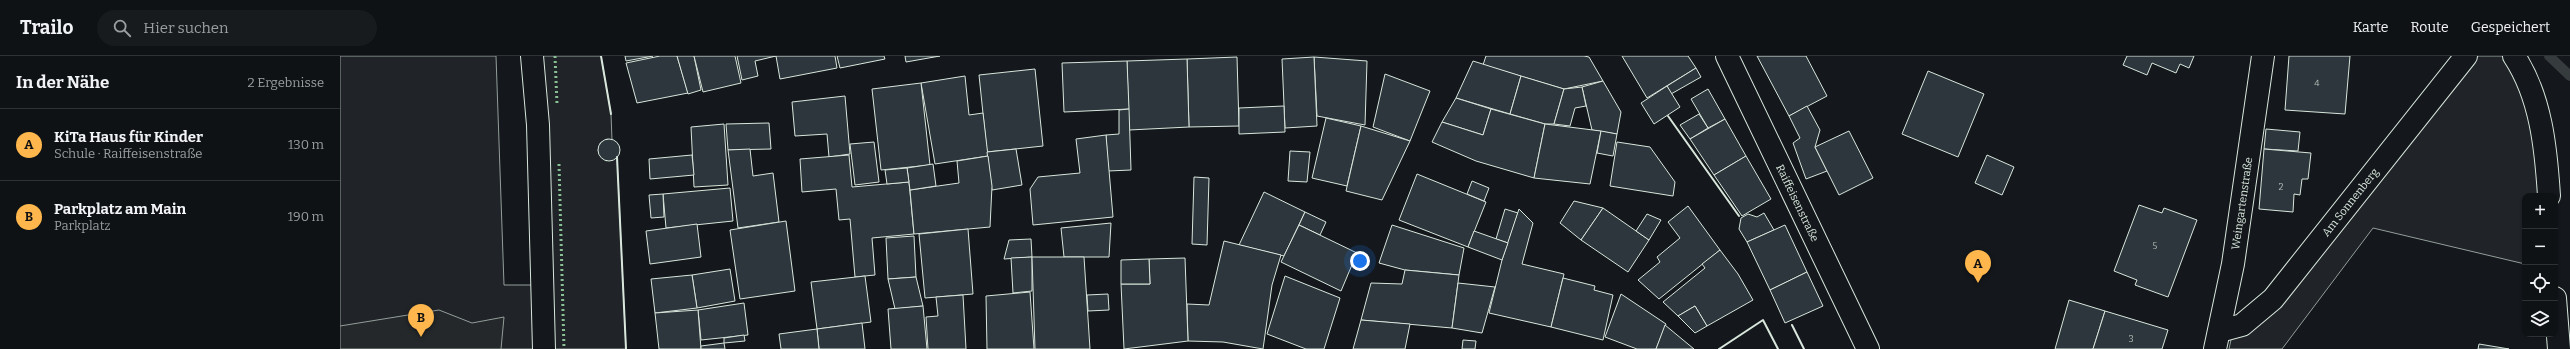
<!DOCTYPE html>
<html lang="de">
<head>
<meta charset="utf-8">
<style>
  :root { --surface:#0f1215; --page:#181b1e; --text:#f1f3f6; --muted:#9b9ea0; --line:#2f3234; --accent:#ffb74d }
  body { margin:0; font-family:Bitter,serif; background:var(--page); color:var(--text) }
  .controls { position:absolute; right:12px; bottom:12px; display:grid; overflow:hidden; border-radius:8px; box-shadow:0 1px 3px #0004 }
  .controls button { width:36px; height:36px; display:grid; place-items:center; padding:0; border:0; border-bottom:1px solid var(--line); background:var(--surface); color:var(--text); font:20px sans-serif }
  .you { position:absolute; left:1020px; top:205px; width:14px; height:14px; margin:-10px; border:3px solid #fff; border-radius:50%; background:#1a73e8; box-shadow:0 0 0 6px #1a73e833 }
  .badge { display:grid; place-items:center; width:26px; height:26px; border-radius:50%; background:var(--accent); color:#111; font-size:13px; font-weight:700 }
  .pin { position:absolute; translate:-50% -33px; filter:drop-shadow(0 1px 2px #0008) }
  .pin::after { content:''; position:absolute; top:21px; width:14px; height:12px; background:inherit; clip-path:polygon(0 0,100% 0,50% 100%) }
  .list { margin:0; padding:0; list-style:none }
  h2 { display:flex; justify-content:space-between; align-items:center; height:52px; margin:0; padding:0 16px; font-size:17px }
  h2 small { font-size:13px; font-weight:400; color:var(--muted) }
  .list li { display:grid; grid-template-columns:26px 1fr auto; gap:12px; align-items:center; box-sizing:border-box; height:72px; padding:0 16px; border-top:1px solid var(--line) }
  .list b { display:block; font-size:15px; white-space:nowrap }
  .list p { margin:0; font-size:13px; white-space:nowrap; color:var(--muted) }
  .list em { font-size:13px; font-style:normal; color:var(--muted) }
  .icon { flex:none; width:22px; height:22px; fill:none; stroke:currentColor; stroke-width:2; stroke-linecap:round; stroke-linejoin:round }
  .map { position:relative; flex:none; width:2230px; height:293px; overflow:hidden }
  header { display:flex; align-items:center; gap:24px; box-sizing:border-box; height:56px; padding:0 20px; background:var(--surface); border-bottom:1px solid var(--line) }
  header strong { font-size:19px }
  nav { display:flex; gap:22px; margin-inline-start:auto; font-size:14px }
  .search { width:280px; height:36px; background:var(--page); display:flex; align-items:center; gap:10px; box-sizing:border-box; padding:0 14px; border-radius:22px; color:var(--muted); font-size:15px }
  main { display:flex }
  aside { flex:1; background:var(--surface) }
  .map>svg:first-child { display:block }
</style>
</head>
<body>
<header>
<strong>Trailo</strong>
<div class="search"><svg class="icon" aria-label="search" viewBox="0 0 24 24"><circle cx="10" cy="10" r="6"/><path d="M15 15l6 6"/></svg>Hier suchen</div>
<nav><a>Karte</a><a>Route</a><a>Gespeichert</a></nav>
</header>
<main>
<aside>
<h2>In der Nähe<small>2 Ergebnisse</small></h2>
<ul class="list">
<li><span class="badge">A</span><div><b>KiTa Haus für Kinder</b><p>Schule · Raiffeisenstraße</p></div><em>130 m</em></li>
<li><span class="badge">B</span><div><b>Parkplatz am Main</b><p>Parkplatz</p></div><em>190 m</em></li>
</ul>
</aside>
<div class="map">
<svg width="2230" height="293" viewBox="0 0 2230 293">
  <rect width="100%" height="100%" fill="#14181c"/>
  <!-- green -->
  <g fill="#202428" stroke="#939e99">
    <path d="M0,0H156L164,229H202L192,0H261L271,58L272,84L267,83L260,87L258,95L266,105L277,101L286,293H0Z"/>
    <path d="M2131,0H2168L2189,40L2205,140H2185V208L2033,172L1942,293H1889L1892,279Z"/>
  </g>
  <!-- parking -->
  <path fill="#24282b" stroke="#939e99" d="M99,254L132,267L164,261L161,293H0V270Z"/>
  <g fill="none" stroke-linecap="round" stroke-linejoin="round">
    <!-- stream -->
    <path stroke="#363b3e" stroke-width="10" d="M2209,0L2230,20"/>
  </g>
  <!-- building -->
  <g fill="#2c363c" stroke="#d8e6dc">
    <path d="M285,0H313L286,5Z"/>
    <path d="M320,0H337L348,37L297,47L286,7Z"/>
    <path d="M337,0H354L361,34L348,38Z"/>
    <path d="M354,0H395L401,27L363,36Z"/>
    <path d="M397,0H436L415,5L418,20L402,24Z"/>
    <path d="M436,0H495L497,12L440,23Z"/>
    <path d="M497,0H544L545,3L500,12Z"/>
    <path d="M565,0H600L566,6Z"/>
    <path d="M1146,0H1244L1249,1L1263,25L1224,33L1143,9Z"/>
    <path d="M1282,0H1348L1356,12L1307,42Z"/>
    <path d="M1417,0H1466L1487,40L1449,60Z"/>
    <path d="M1787,0H1854L1849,12L1840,8L1836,17L1812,7L1807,19L1783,9Z"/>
    <path d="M1949,0H2010L2005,58L1945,54Z"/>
    <path d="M897,1L899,70L849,71L847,3Z"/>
    <path d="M974,1L1027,5L1025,69L977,60Z"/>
    <path d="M974,1L977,70L945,72L942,3Z"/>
    <path d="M847,3L849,71L789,74L787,5Z"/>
    <path d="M787,5L789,53L724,56L722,7Z"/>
    <path d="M1133,5L1181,20L1170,58L1116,42Z"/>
    <path d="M1356,12L1361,21L1331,38L1327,30Z"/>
    <path d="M695,13L703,90L647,96L639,19Z"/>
    <path d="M1588,15L1644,38L1618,101L1562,78Z"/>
    <path d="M1045,18L1090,35L1070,85L1033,71Z"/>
    <path d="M625,20L629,59L643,57L648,100L595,108L581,27Z"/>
    <path d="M1181,20L1224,33L1214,68H1205L1170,58Z"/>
    <path d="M1263,25L1281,56L1277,78L1252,74L1242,31Z"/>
    <path d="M581,27L590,109L541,114L532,33Z"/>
    <path d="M1327,30L1340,51L1314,68L1301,47Z"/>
    <path d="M1242,31L1246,50L1235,52L1230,70L1214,68L1224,33Z"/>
    <path d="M1368,33L1385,63L1368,72L1351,43Z"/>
    <path d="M505,40L510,98L489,101L487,78L455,80L452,46Z"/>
    <path d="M1116,42L1151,53L1143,79L1102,66Z"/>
    <path d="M944,50L945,76L899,78V52Z"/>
    <path d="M1467,50L1480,74L1475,91L1487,115L1466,123L1453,87L1460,82L1449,60Z"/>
    <path d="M789,53L791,114L768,115L766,79L779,78V54Z"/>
    <path d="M1151,53L1205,68L1194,122L1136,105L1092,86L1102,66L1143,79Z"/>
    <path d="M1359,58L1368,72L1350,83L1340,69Z"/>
    <path d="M986,62L1021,70L1007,130L972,122Z"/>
    <path d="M1385,63L1406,100L1374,119L1350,83Z"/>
    <path d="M429,67L431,93L388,94L386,68Z"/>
    <path d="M384,68L388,129L354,131L351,71Z"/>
    <path d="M1205,68L1261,75L1250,128L1194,122Z"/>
    <path d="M1021,70L1070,85L1042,144L1006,135Z"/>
    <path d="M1926,73L1960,76L1958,95L1924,93Z"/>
    <path d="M1261,75L1277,78L1273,100L1257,97Z"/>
    <path d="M1509,75L1533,122L1499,139L1475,91Z"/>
    <path d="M766,79L773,161L693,169L690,133L698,121L740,117L736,83Z"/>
    <circle cx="269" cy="94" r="11"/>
    <path d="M534,86L539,126L515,129L510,88Z"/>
    <path d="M1277,86L1310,91L1335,126L1333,140L1270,130Z"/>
    <path d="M410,93L413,120L433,117L439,166L398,172L388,94Z"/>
    <path d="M676,93L682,129L652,134L647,96Z"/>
    <path d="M1924,93L1971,97L1968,123H1962L1960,139L1954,138L1953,156L1919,153Z"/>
    <path d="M950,95L970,96L967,126L948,125Z"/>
    <path d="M352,99L354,119L310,123L309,103Z"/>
    <path d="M509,99L512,131L569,126L574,178L532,182L535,219L515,221L510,163L499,164L496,133L462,136L460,103Z"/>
    <path d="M1647,99L1674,111L1662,139L1635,127Z"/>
    <path d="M648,100L652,130L650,171L574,178L570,134L619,127L617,105Z"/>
    <path d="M1406,100L1431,143L1402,160L1374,119Z"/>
    <path d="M593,108L596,130L570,134L567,112Z"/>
    <path d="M567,112L569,126L547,128L545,114Z"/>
    <path d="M1077,118L1146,146L1128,191L1059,164Z"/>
    <path d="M854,121L869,122L867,189L852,188Z"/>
    <path d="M1132,125L1149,132L1144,145L1127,138Z"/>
    <path d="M390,132L393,165L326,172L323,138Z"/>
    <path d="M924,136L965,156L944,200L899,189Z"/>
    <path d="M323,138L324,161L311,162L309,139Z"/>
    <path d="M1234,145L1263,152L1241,184L1220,167Z"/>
    <path d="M1799,149L1822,157L1824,152L1857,164L1828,241L1795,229L1797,224L1774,215Z"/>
    <path d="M1348,150L1380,194L1319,243L1298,224L1320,206L1317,201L1340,182L1328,166Z"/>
    <path d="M1263,152L1309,184L1288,216L1241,184Z"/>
    <path d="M1165,153L1178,157L1168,187L1156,183Z"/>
    <path d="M1179,153L1193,167L1182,208L1224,218L1211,271L1149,257L1162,204Z"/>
    <path d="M965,156L986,166L980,179L959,169Z"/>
    <path d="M1424,157L1434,174L1407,186L1399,173L1401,162L1408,158L1417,161Z"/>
    <path d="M1307,158L1321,164L1309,184L1296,175Z"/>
    <path d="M446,165L455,235L400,243L390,174Z"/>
    <path d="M771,167L769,201H724L721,172Z"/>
    <path d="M357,168L361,201L310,208L306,175Z"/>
    <path d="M959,169L1017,197L1001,235L941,206Z"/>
    <path d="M1052,169L1124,192L1119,219L1065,214L1039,207Z"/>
    <path d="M1445,169L1467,216L1430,234L1407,186Z"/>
    <path d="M628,173L633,238L585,242L579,178Z"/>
    <path d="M1134,175L1168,187L1162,204L1128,191Z"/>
    <path d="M574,180L576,221L548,223L546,182Z"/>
    <path d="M691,183L692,201L664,203L669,184Z"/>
    <path d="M884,185L941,199L932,229L923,293L883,286L848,285L847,248L869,249Z"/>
    <path d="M1380,194L1398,218L1413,244L1367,270L1355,250L1338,260L1323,246L1365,212L1362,208Z"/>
    <path d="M692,201V235L673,237L671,202Z"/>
    <path d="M692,201H744L750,293H695Z"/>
    <path d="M845,202L848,285L784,293L781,228H810L809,203Z"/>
    <path d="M809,203L810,228H781V204Z"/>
    <path d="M390,213L395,245L357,252L352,219Z"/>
    <path d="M1065,214L1119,219L1112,272L1021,264L1031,227L1062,228Z"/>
    <path d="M1467,216L1483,250L1445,267L1430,234Z"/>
    <path d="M352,219L357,252L315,257L311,223Z"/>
    <path d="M525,220L531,266L477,273L471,226Z"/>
    <path d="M945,220L1000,242L984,293H966L927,278Z"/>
    <path d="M576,221L583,250L555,253L548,223Z"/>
    <path d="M1223,222L1255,230L1254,234L1273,239L1263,284L1211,271Z"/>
    <path d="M1118,227L1155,231L1142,277L1112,272Z"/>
    <path d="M690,236L694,293H647L646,240Z"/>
    <path d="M768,238L769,254L748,255L747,239Z"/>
    <path d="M1281,238L1326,268L1316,293H1297L1265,281Z"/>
    <path d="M623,239L626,293H588L586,261L598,260L596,241Z"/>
    <path d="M1729,244L1765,255L1753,293H1715Z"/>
    <path d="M404,247L408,279L361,284L358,254Z"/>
    <path d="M583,250L587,293H551L548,253Z"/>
    <path d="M1355,250L1367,270L1355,277L1338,260Z"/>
    <path d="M358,254L361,293H319L315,257Z"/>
    <path d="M1765,255L1828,274L1822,293H1753Z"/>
    <path d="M1021,264L1070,268L1065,293H1013Z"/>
    <path d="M522,267L525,293H479L477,273Z"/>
    <path d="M1325,269L1354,293H1316Z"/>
    <path d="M477,273L479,293H441L439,278Z"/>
    <path d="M404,279L405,285L384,287V282Z"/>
    <path d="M1123,284L1136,285L1135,293H1122Z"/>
    <path d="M384,287L385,293H361V290Z"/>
    <path d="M2139,288L2169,293H2138Z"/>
  </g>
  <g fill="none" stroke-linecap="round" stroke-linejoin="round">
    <!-- street casing -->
    <g stroke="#d8e6dc" stroke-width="24">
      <g id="street">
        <path id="s1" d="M1387,0L1528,293"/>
        <path d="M2174,0C2201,41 2206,92 2209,140"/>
        <path d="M2215,242L2219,293"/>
        <path id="s2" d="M1880,275L1902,269L1933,243L2126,0"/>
        <path id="s3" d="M1875,293L1893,208L1923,0"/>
      </g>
    </g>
    <!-- secondary casing -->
    <g stroke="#d8e6dc" stroke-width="24">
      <path id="secondary" d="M192,0L198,69L204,293"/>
    </g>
    <!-- street -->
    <use href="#street" stroke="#14181c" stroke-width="22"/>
    <!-- secondary -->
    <use href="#secondary" stroke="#14181c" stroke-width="22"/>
    <!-- hedge -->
    <g stroke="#8ac095" stroke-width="3" stroke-dasharray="2 3" stroke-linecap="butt">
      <path d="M215,0L217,48"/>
      <path d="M219,108L224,293"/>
    </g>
    <!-- wall -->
    <g stroke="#d8e6dc" stroke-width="2">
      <path d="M261,0L271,58"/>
      <path d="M1328,60L1399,160"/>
      <path d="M277,101L286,293"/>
      <path d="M1452,269L1464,293"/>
      <path d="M1379,293L1423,264L1438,293"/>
    </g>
  </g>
  <g text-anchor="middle" stroke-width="3" stroke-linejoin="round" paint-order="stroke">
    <!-- number labels -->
    <g font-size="9" fill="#adbab4">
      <text x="1977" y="30">4</text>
      <text x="1941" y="134">2</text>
      <text x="1815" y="193">5</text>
      <text x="1791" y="286">3</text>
    </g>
    <!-- street labels -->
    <g font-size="11" fill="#d8e6dc" stroke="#14181c">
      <text dy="4" stroke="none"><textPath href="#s1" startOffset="163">Raiffeisenstraße</textPath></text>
      <text dy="4" stroke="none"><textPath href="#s2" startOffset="187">Am Sonnenberg</textPath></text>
      <text dy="4" stroke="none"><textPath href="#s3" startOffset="148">Weingartenstraße</textPath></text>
    </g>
  </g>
</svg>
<div class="controls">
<button>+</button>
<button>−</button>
<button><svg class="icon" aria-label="locate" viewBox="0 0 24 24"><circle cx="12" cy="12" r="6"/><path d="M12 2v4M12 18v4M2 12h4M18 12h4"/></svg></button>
<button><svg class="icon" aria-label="layers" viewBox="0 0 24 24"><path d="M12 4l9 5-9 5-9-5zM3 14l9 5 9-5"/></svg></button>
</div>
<div class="you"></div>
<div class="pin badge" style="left:1638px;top:227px">A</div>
<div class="pin badge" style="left:81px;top:281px">B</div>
</div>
</main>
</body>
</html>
